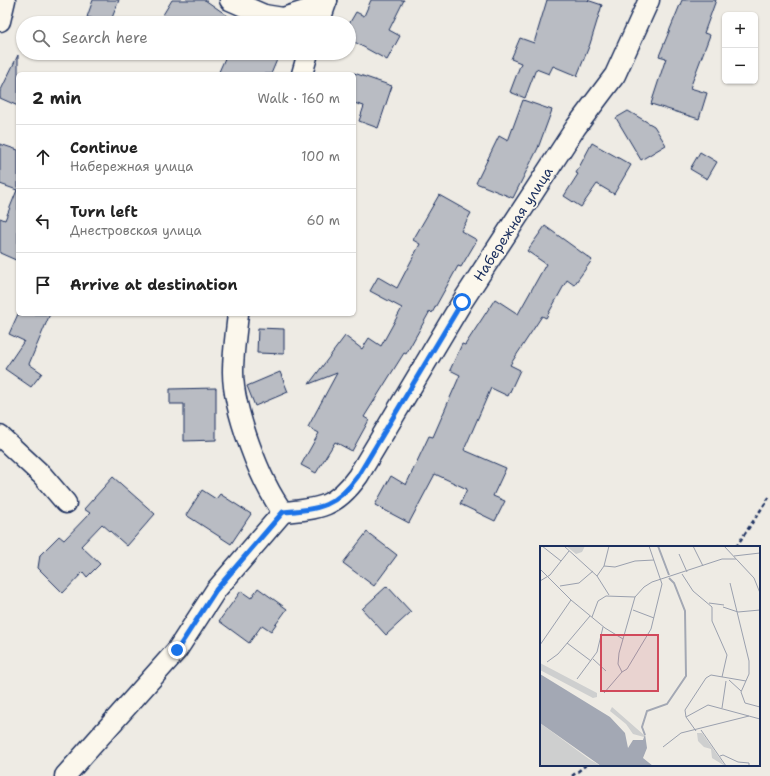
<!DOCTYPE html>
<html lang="en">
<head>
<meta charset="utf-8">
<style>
  :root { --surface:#fff; --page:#f2f2f2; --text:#222; --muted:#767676; --line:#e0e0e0 }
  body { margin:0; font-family:"Shantell Sans",sans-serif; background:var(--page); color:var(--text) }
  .controls { position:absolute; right:12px; top:12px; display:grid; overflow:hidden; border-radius:6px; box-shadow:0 1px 3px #0004 }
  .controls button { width:36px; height:36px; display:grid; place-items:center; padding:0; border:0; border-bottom:1px solid var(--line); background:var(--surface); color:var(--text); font:20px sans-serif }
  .stop { position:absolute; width:12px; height:12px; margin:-9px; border:3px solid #1a73e8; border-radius:50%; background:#fff }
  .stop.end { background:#1a73e8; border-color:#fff; box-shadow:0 1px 4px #0008 }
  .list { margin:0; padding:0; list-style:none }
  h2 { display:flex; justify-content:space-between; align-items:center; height:52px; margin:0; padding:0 16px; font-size:17px }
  h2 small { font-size:13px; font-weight:400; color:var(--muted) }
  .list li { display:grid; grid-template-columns:26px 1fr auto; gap:12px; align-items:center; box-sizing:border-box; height:64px; padding:0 16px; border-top:1px solid var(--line) }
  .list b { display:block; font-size:15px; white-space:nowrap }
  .list p { margin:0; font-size:13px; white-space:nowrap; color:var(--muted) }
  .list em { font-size:13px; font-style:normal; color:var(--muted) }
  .icon { flex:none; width:22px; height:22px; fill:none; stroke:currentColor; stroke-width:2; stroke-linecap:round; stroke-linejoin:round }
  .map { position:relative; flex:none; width:770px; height:776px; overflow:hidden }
  .search { position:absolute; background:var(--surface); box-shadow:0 1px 3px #0004; left:16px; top:16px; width:340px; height:44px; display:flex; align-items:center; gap:10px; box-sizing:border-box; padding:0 14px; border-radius:22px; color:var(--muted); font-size:15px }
  .panel { position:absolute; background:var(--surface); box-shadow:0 1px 3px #0004; left:16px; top:72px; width:340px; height:244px; border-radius:6px }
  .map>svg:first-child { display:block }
</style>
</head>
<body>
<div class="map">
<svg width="770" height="776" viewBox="0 0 770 776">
  <rect width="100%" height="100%" fill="#eeebe4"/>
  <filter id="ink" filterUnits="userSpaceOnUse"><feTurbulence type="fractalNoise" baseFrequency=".025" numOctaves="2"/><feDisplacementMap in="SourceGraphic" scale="8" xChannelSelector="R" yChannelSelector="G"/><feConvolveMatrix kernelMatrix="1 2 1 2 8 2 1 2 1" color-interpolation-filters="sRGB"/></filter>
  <g filter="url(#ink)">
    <!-- building -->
    <g fill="#b9bcc3" stroke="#1b2f5e">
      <path d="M93,0H119L110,23L87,17Z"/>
      <path d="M172,0H205L238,23H158Z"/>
      <path d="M371,0H404L389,30L400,36L387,60L349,39V24L356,12L364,16Z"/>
      <path d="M547,0H587L602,5L590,44L577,76L553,66L549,74L536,69L525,98L510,92L521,63L511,59L520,38L534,43Z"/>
      <path d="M682,0H716L704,33L710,35L690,88L707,93L699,119L651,104L666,58L659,56Z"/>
      <path d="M222,53H272L279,55L271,74H218L226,56Z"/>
      <path d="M18,55V106L0,98V92Z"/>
      <path d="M354,73L392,86L378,128L359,121L364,106L354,103Z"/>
      <path d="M523,100L552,110L538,148L513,198L476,183L499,136L508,141Z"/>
      <path d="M628,111L654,126L666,145L641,160L616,118Z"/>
      <path d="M592,143L631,165L614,194L597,184L581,207L564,196L578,174L576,173Z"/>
      <path d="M0,144L18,150V261L0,253V218L5,220L17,190L0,184Z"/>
      <path d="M700,152L717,162L707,179L690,169Z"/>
      <path d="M439,195L471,213L461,231L477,240L461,267L458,266L432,313L430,311L406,354L404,353L364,417L369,420L352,451L335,442L316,473L301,465L319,433L308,427L337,373L309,384L345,336L362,349L369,338L381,346L402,308L370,291L378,277L397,288L420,244L413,240Z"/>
      <path d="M545,226L592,260L574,285L567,280L546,318L542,316L510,365L520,370L508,396L491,388L464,450L506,468L493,496L505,501L495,521L460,504L467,489L435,474L409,523L375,505L391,476L406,485L429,436L433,437L460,375L450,370L462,344L465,345L495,299L518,314L546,264L527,251Z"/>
      <path d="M18,314H50L29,364L42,373L31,387L5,369L24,341L9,334Z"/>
      <path d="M258,328L284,329V354L257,353Z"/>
      <path d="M280,372L288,392L255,406L247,386Z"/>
      <path d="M216,388V440L184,441V404H170V389Z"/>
      <path d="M113,477L155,514L127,546L102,524L81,546L100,564L87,577L83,572L63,593L38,568L40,555L59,536L64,540L90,513L84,509Z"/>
      <path d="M202,490L216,499L220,494L251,514L231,544L186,515Z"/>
      <path d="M367,532L397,555L374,586L343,563Z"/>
      <path d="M387,586L411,612L386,635L362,609Z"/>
      <path d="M258,588L287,609L271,631L262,625L249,643L219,621L241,591L251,598Z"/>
    </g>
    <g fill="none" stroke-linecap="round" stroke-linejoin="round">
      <!-- minor casing -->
      <g stroke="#1b2f5e" stroke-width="23">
        <g id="minor">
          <path d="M230,0L264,15L271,23"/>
          <path d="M264,15L283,18L308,10L327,0"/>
          <path d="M0,21L5,0"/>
          <path d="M319,23L327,0"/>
          <path d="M302,74L308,53"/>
          <path d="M238,314C236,333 233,353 233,372C233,409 260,482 283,512"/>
          <path d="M0,436L42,475L66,503"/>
          <path d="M283,512C320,509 336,507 358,476L462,302L576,127L615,75L649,0"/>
          <path d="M65,776L177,650L216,590L283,512"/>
        </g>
      </g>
      <!-- path -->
      <g stroke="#1b2f5e" stroke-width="2.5" stroke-dasharray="4 3" stroke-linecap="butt">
        <path d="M736,547L770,496"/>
        <path d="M572,776L586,765"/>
      </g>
      <!-- minor -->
      <use href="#minor" stroke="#fbf7ec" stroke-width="20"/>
    </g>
  </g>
  <g fill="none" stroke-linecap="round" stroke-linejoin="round" filter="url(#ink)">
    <!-- route -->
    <path stroke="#1a73e8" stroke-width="5" d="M177,650L216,590L283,512C320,509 336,507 358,476L462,302"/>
  </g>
  <g text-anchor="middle" stroke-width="3.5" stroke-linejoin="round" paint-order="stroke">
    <!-- street labels -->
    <g font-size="14" fill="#1b2f5e" stroke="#fbf7ec">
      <text transform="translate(513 224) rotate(-57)" y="5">Набережная улица</text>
    </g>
  </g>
  <!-- overview -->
  <g transform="translate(540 546)">
    <rect width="220" height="220" fill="#eeebe4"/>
    <path d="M26,0H45L42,6L36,8ZM0,117L57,147V151L53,152L0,124ZM72,161L104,189V191L93,188L86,178L70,165ZM0,177L49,213L61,220H0ZM157,187H162L185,220L172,212L171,203L164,201L158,195Z" fill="#cecfcf"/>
    <path d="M0,128L70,171L85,187L88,202L93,194H103L105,188L107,202L103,212L113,220H61L0,177Z" fill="#a3a8b4"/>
    <path fill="none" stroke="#a3a8b4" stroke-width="2" d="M118,0L129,29M105,189L102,181L107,165L127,158L146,130L145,65L134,37L129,32"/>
    <path fill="none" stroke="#9aa0ae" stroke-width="1" d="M2,0L21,15M24,0L57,30L69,49M153,0L163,20M184,0L214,32L220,47M139,8L147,26M194,10L220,7M64,20L75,21L95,15L114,14M0,23L31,54L65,82L83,93M142,28L153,45L172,61V75L187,109L182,131M57,30L64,20L69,0M0,35L10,29L29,5M190,37L209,115V128L201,146L205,157L220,161M20,40L39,37L53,25M169,57L184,59M183,61L198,66L220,64M93,64L114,72M52,71L58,55L66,50L95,51M27,97L51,115M0,99L31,54M53,113L66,125M7,116L18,108L50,70M82,126L78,118L79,107L95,51L104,41L112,36L182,13H196M37,133L57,106L63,81M189,134L201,145M64,147L82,126L87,123L111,83L122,38L109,0M182,162L186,135M146,171L168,159L220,173M161,184L186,220M156,185L146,171L145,164L166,132L171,129L206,135M123,201L141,187L209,170M180,210L183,209L198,216L209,217V220"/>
    <path fill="#d1495b" fill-opacity="0.15" stroke="#d1495b" stroke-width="2" d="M61,89H118V145H61Z"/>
    <rect width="220" height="220" fill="none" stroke="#1b2f5e" stroke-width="2"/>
  </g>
</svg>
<div class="controls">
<button>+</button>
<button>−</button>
</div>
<div class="stop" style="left:462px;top:302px"></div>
<div class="stop end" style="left:177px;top:650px"></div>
<div class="search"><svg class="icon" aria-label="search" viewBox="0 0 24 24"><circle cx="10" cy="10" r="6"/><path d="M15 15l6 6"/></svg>Search here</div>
<section class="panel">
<h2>2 min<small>Walk · 160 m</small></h2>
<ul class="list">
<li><svg class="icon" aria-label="ahead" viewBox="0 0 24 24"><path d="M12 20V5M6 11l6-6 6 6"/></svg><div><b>Continue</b><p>Набережная улица</p></div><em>100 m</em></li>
<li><svg class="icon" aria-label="left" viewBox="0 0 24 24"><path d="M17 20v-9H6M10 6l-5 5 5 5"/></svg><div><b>Turn left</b><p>Днестровская улица</p></div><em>60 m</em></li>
<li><svg class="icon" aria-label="arrive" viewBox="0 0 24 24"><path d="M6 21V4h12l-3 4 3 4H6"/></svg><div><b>Arrive at destination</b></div></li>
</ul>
</section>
</div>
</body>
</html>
